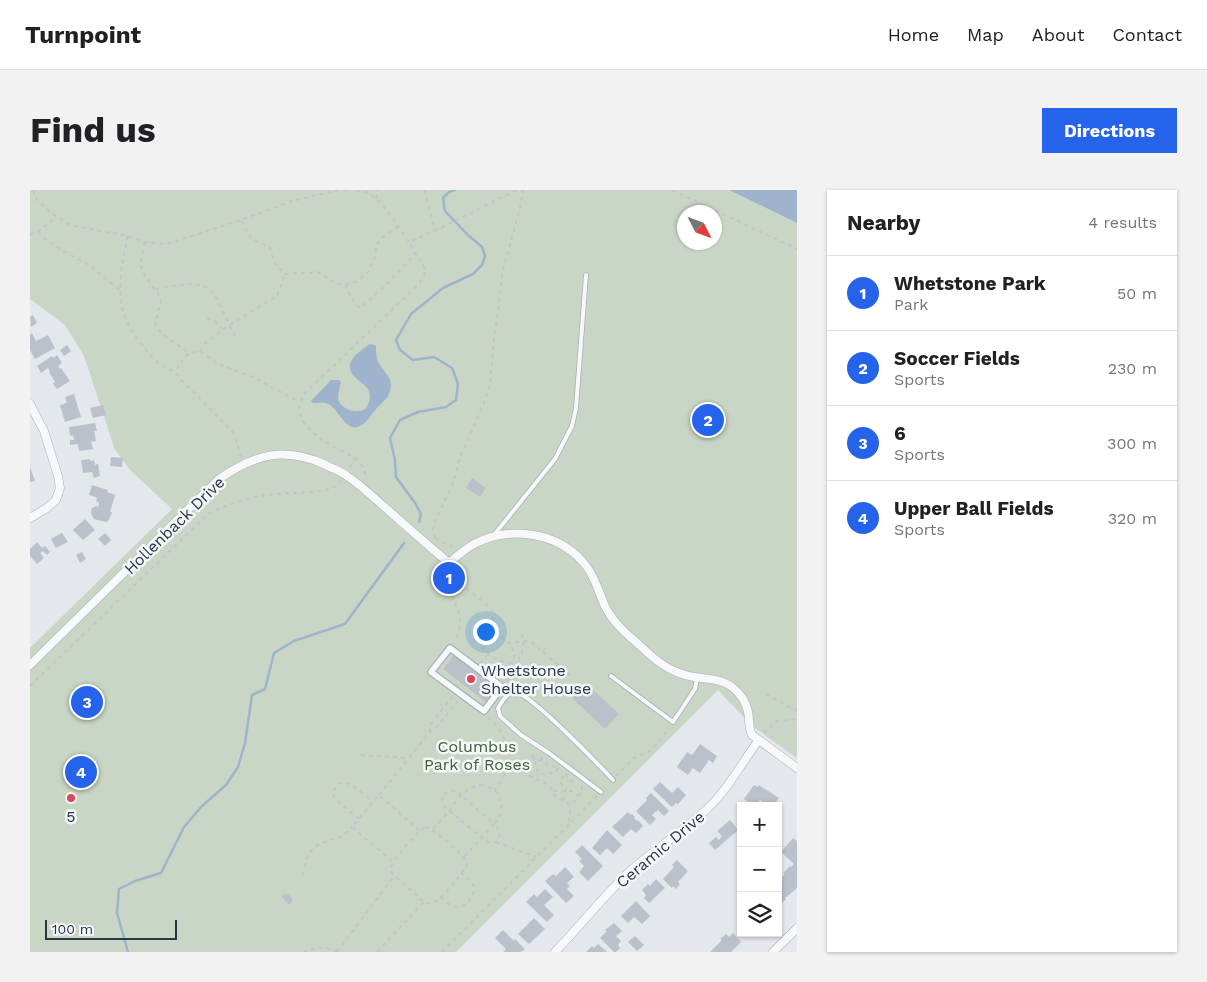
<!DOCTYPE html>
<html lang="en">
<head>
<meta charset="utf-8">
<style>
  :root { --surface:#fff; --page:#f2f2f2; --text:#202124; --muted:#757577; --line:#e0e0e0; --accent:#2563eb }
  body { margin:0; font-family:"Work Sans",sans-serif; background:var(--page); color:var(--text) }
  .controls { position:absolute; right:15px; bottom:15px; display:grid; overflow:hidden; border-radius:0px; box-shadow:0 1px 4px #0004 }
  .controls button { width:45px; height:45px; display:grid; place-items:center; padding:0; border:0; border-bottom:1px solid var(--line); background:var(--surface); color:var(--text); font:25px sans-serif }
  .compass { position:absolute; left:647px; top:15px; width:45px; height:45px; border-radius:50%; background:var(--surface); box-shadow:0 1px 4px #0004; rotate:132deg }
  .scale { position:absolute; left:15px; bottom:12px; width:132px; box-sizing:border-box; padding-left:5px; border:2px solid #2b3445; border-top:0; font-size:14px; line-height:18px; white-space:nowrap; color:#2b3445; -webkit-text-stroke:4px #f4f6f9; paint-order:stroke }
  .you { position:absolute; left:455px; top:441px; width:18px; height:18px; margin:-12px; border:4px solid #fff; border-radius:50%; background:#1a73e8; box-shadow:0 0 0 8px #1a73e833 }
  .badge { display:grid; place-items:center; width:32px; height:32px; border-radius:50%; background:var(--accent); color:#fff; font-size:16px; font-weight:700 }
  .pin { position:absolute; translate:-50% -50%; border:2px solid #fff; box-shadow:0 1px 5px #0006 }
  .list { margin:0; padding:0; list-style:none }
  h2 { display:flex; justify-content:space-between; align-items:center; height:65px; margin:0; padding:0 20px; font-size:21px }
  h2 small { font-size:16px; font-weight:400; color:var(--muted) }
  .list li { display:grid; grid-template-columns:32px 1fr auto; gap:15px; align-items:center; box-sizing:border-box; height:75px; padding:0 20px; border-top:1px solid var(--line) }
  .list b { display:block; font-size:19px; white-space:nowrap }
  .list p { margin:0; font-size:16px; white-space:nowrap; color:var(--muted) }
  .list em { font-size:16px; font-style:normal; color:var(--muted) }
  .icon { flex:none; width:28px; height:28px; fill:none; stroke:currentColor; stroke-width:2; stroke-linecap:round; stroke-linejoin:round }
  .map { position:relative; flex:none; width:767px; height:762px; overflow:hidden; border-radius:0px }
  header { display:flex; align-items:center; gap:30px; box-sizing:border-box; height:70px; padding:0 25px; background:var(--surface); border-bottom:1px solid var(--line) }
  header strong { font-size:24px }
  nav { display:flex; gap:28px; margin-inline-start:auto; font-size:18px }
  .intro { display:flex; align-items:center; justify-content:space-between; box-sizing:border-box; height:120px; padding:0 30px }
  h1 { margin:0; font-size:35px }
  .button { padding:12px 22px; border-radius:0px; background:var(--accent); color:#fff; font-size:18px; font-weight:700 }
  main { display:flex; gap:30px; padding:0 30px }
  aside { flex:1; background:var(--surface); border-radius:0px; box-shadow:0 1px 4px #0004 }
  .map>svg:first-child { display:block }
</style>
</head>
<body>
<header>
<strong>Turnpoint</strong>
<nav><a>Home</a><a>Map</a><a>About</a><a>Contact</a></nav>
</header>
<div class="intro"><h1>Find us</h1><a class="button">Directions</a></div>
<main>
<div class="map">
<svg width="767" height="762" viewBox="0 0 767 762">
  <rect width="100%" height="100%" fill="#e4e7ec"/>
  <!-- green -->
  <path fill="#c9d6c5" fill-rule="evenodd" d="M0,0H699L767,33V568L721,535L688,500L426,762H0V458L142,319L101,281L85,260L54,166L35,135L0,109ZM654,22H684V52H654Z"/>
  <!-- water -->
  <g fill="#9fb4cc">
    <path d="M699,0H767V33Z"/>
    <path d="M340,154L344,155L346,156C346,162 346,170 350,175C354,182 361,187 361,195C361,206 354,211 347,218C341,224 337,234 328,237C315,241 308,218 298,214C294,212 287,213 283,213L281,211L301,190H309L311,192C310,197 308,203 308,208C308,218 328,226 336,218C338,215 340,211 340,207C340,197 333,195 327,189C310,174 327,163 340,154Z"/>
  </g>
  <g fill="none" stroke-linecap="round" stroke-linejoin="round">
    <!-- stream -->
    <g stroke="#9fb4cc" stroke-width="2.5">
      <path d="M389,332L391,324L385,313L366,287L365,270L360,248L370,230L388,222L416,217L426,210L428,194L422,178L404,167L383,170L370,160L366,150L381,124L413,98L443,84L452,75L455,66L452,57L438,45L415,21L413,8L419,2L425,0"/>
      <path d="M98,762L87,723L89,699L105,691L131,683L154,637L172,616L196,595L208,577L215,553L222,505L235,499L244,463L264,451L315,434L374,353"/>
    </g>
  </g>
  <!-- building -->
  <g fill="#bbc0ca">
    <path d="M3,125L7,133L1,137L0,127Z"/>
    <path d="M2,143L6,151L18,145L25,158L5,169L0,160V145Z"/>
    <path d="M37,155L41,161L34,166L30,160Z"/>
    <path d="M27,165L32,173L28,176L30,179L31,178L40,191L27,199L23,194L25,192L19,182L20,181L18,178L11,183L7,176L22,166L23,168Z"/>
    <path d="M44,204L51,227L35,232L30,215L37,213L35,207Z"/>
    <path d="M73,215L76,225L63,228L60,218Z"/>
    <path d="M65,233L67,241H64L66,251L61,252L63,259L49,261L48,254L40,255V250H44L43,245L40,246L39,237Z"/>
    <path d="M81,267L93,268L92,277L80,276Z"/>
    <path d="M60,269V271L64,270L65,275L68,274L70,286L64,288L62,282L53,283L51,270Z"/>
    <path d="M0,277L5,291L0,292Z"/>
    <path d="M442,288L456,298L450,307L436,298Z"/>
    <path d="M62,295L78,300L77,302L85,305L80,322H82L79,330L76,332L64,329L62,326L61,322L62,318L66,316L68,317L69,313L66,311L67,308H68L59,305Z"/>
    <path d="M55,329L65,340L53,350L43,340Z"/>
    <path d="M32,343L38,352L26,358L21,349Z"/>
    <path d="M75,343L81,350L75,356L68,349Z"/>
    <path d="M7,352L12,358L15,356L20,362L17,365L13,361L10,363L14,368L7,374L0,366V359Z"/>
    <path d="M52,362L56,369L50,373L46,365Z"/>
    <path d="M424,465L467,498L456,512L413,479Z"/>
    <path d="M556,493L589,524L575,539L542,508Z"/>
    <path d="M670,554L687,566L683,573L679,570L670,583L663,578L658,585L647,577L657,562L662,565Z"/>
    <path d="M630,592L642,603L648,597L656,605L648,614L646,613L642,617L623,599Z"/>
    <path d="M724,595L728,597L729,595L749,608L743,616H739L730,610L726,616H724L714,609Z"/>
    <path d="M621,603L639,621L634,626L628,620L622,625L626,629L620,635L606,621L617,610L616,608Z"/>
    <path d="M598,622L601,625L602,624L605,627L604,628L607,631L608,630L613,636L606,643L601,639L593,647L582,637Z"/>
    <path d="M700,630L708,640L685,660L679,653L686,647L689,650L692,646L687,641Z"/>
    <path d="M577,640L592,655L583,664L577,658L570,665L562,658Z"/>
    <path d="M763,648L767,651V698L755,708L756,709L752,713L748,709V685L751,688L755,684L753,683L760,676L761,677L764,674L751,662Z"/>
    <path d="M552,655L573,676L558,691L549,682L554,676L549,671L552,669L545,662Z"/>
    <path d="M647,670L658,681L648,692L650,694L646,699L643,696L642,698L633,689L644,677L642,675Z"/>
    <path d="M535,677L544,687L537,693L540,696L537,699L544,706L536,713L515,691L523,684L526,686Z"/>
    <path d="M626,689L635,698L619,713L614,708L616,705L612,700L618,694L620,696Z"/>
    <path d="M515,699L523,707L514,715L524,725L517,732L496,712L504,704L507,707Z"/>
    <path d="M255,704H258L262,708V712L259,715L251,706Z"/>
    <path d="M606,711L620,726L612,734L604,727L598,733L591,726Z"/>
    <path d="M504,728L515,739L499,754L488,744Z"/>
    <path d="M584,733L592,741L586,746L591,751L588,755L590,758L586,762H584L570,748L577,741L575,740Z"/>
    <path d="M473,740L484,751L485,749L495,759L491,762H473L476,759L465,748Z"/>
    <path d="M703,743L711,752L701,762H680L692,750L690,749L696,744L699,747Z"/>
    <path d="M605,746L614,755L607,761L598,752Z"/>
    <path d="M568,754L577,762H556L562,756L564,758Z"/>
  </g>
  <g fill="none" stroke-linecap="round" stroke-linejoin="round">
    <!-- service casing -->
    <g stroke="#a9aeb7" stroke-width="5.5">
      <g id="service">
        <path d="M464,345L525,269L542,236L546,218L556,85"/>
        <path d="M581,486L643,532L665,499L667,488"/>
        <path d="M571,602L519,563L491,545L470,526L468,518C472,512 477,502 485,502C500,503 569,575 583,590"/>
      </g>
    </g>
    <!-- pedestrian casing -->
    <g stroke="#a9aeb7" stroke-width="8">
      <path id="pedestrian" d="M420,458L472,497L454,521L401,482Z"/>
    </g>
    <!-- minor casing -->
    <g stroke="#a9aeb7" stroke-width="9">
      <g id="minor">
        <path d="M0,214L14,241L28,286L30,298L26,310L17,318L0,328"/>
        <path d="M0,475L189,289C225,264 255,256 296,275C303,279 311,281 317,286C332,296 345,309 358,320C378,338 399,356 419,373C428,365 436,358 446,353C483,335 532,343 557,377C565,388 569,402 574,414C580,428 595,443 606,452C619,464 632,477 649,483C674,493 695,482 713,509C717,516 719,523 719,531C720,537 719,540 722,545L767,578"/>
        <path d="M525,762C550,736 572,708 598,683C623,660 653,642 678,618C698,599 712,573 728,551"/>
        <path d="M743,762L767,738"/>
      </g>
    </g>
    <!-- path -->
    <g stroke="#c2c5cb" stroke-width="2" stroke-dasharray="4 4" stroke-linecap="butt">
      <path d="M3,0L7,10L20,22L40,35L98,46L115,52L137,54L211,30L262,11L308,0H319"/>
      <path d="M326,0C331,1 336,1 341,5C356,15 368,37 379,52L413,37L482,2L491,0"/>
      <path d="M395,0C397,14 402,27 405,41"/>
      <path d="M642,0L767,59"/>
      <path d="M346,9L348,0"/>
      <path d="M211,31L221,48L240,58L244,72L248,77L255,84L288,82L307,94H316L328,91L339,81L344,70L347,54L354,46L368,37"/>
      <path d="M8,42L16,50L35,62L59,75L91,101"/>
      <path d="M0,45L12,39L26,27"/>
      <path d="M98,46C92,74 84,107 98,134C101,141 106,147 111,153C123,170 127,174 146,182"/>
      <path d="M115,52L110,74L116,88L129,105L131,111L125,134L131,143L159,163"/>
      <path d="M316,94C319,105 322,111 330,118L352,99L386,63"/>
      <path d="M126,99C138,96 158,93 170,95C175,96 180,100 184,104L207,150"/>
      <path d="M177,128L186,132L193,139"/>
      <path d="M170,161L188,174L223,187L269,212"/>
      <path d="M211,267L206,249L202,241L150,189L146,182L148,176L159,163L170,161L174,154L199,135L247,106L255,84"/>
      <path d="M325,268C332,275 336,279 335,289"/>
      <path d="M320,278L325,268C306,257 265,241 270,214C271,210 273,206 275,203L388,95L394,86L395,79L379,52"/>
      <path d="M405,348L403,341L404,334L424,291L429,270L456,208L460,193L464,149L468,122L473,80L490,18L493,0"/>
      <path d="M405,348L425,358"/>
      <path d="M418,382C416,408 441,426 424,451"/>
      <path d="M418,383L459,417L462,421L465,443L479,453L498,451L501,452L540,485"/>
      <path d="M431,394L436,388"/>
      <path d="M450,410L455,404"/>
      <path d="M465,443L453,441L448,443L447,447C451,461 466,472 481,473C488,466 483,460 479,453"/>
      <path d="M471,448L475,442"/>
      <path d="M513,461L517,456"/>
      <path d="M450,474L458,464"/>
      <path d="M477,492L489,469L494,457L492,445"/>
      <path d="M0,496L178,324C196,315 216,308 237,305C255,302 290,305 306,296C306,296 311,291 311,290"/>
      <path d="M736,504L767,521"/>
      <path d="M458,527C461,531 466,534 469,539C475,549 482,568 477,580C474,587 469,594 465,600"/>
      <path d="M400,542V535L422,507"/>
      <path d="M734,543L747,531L767,529"/>
      <path d="M331,565L379,568"/>
      <path d="M511,566C514,574 518,577 528,577"/>
      <path d="M502,567L506,571L517,569"/>
      <path d="M506,571L505,575L509,584L525,583L528,579L527,577"/>
      <path d="M477,580L482,581L492,580L496,584L518,595L521,598L524,605L540,615C546,611 552,603 552,596"/>
      <path d="M492,580C495,574 501,566 507,563"/>
      <path d="M536,584L539,591L546,592"/>
      <path d="M586,586L604,568L621,560L627,554L639,538"/>
      <path d="M450,595C455,596 461,597 465,601C474,610 473,625 464,634C470,639 472,646 466,652L460,653L454,650L414,616L412,613L413,605C419,599 425,599 431,605L440,598Z"/>
      <path d="M523,601H541L548,606"/>
      <path d="M349,605L400,542L405,539L428,511"/>
      <path d="M533,610L536,601L530,591L531,588L536,586"/>
      <path d="M329,629L305,609L303,605C309,577 332,604 343,612"/>
      <path d="M540,632C538,626 541,620 540,615"/>
      <path d="M395,637C404,639 434,665 437,673L436,677C429,687 411,710 401,714L394,712L364,685C362,683 361,682 361,678C361,671 389,640 395,637Z"/>
      <path d="M403,639L419,621L431,605L464,634L434,667"/>
      <path d="M466,652L506,667"/>
      <path d="M362,671L322,637L349,605L390,641"/>
      <path d="M273,685C275,673 278,659 290,654C304,647 310,651 322,637"/>
      <path d="M411,707C414,710 419,715 423,716C435,721 447,705 443,694C441,690 435,686 431,683"/>
      <path d="M273,762C287,757 295,756 308,762"/>
      <path d="M307,762L364,686"/>
      <path d="M347,762L394,712"/>
      <path d="M412,762L567,606"/>
    </g>
    <!-- service -->
    <use href="#service" stroke="#f7f8fa" stroke-width="4"/>
    <!-- pedestrian -->
    <use href="#pedestrian" stroke="#f7f8fa" stroke-width="5.5"/>
    <!-- minor -->
    <use href="#minor" stroke="#f7f8fa" stroke-width="8"/>
  </g>
  <!-- markers -->
  <g fill="#d1495b" stroke="#f4f6f9" stroke-width="2">
    <circle cx="441" cy="489" r="5"/>
    <circle cx="41" cy="608" r="5"/>
  </g>
  <g text-anchor="middle" stroke-width="5" stroke-linejoin="round" paint-order="stroke">
    <!-- street labels -->
    <g font-size="16" fill="#2b3445" stroke="#f4f6f9">
      <text transform="translate(144 335) rotate(-44)" y="6">Hollenback Drive</text>
      <text transform="translate(630 659) rotate(-40)" y="6">Ceramic Drive</text>
    </g>
    <!-- poi labels -->
    <g font-size="16" fill="#2b3445" stroke="#f4f6f9" text-anchor="start">
      <text x="451" y="486">Whetstone<tspan x="451" dy="18">Shelter House</tspan></text>
      <text x="41" y="632" text-anchor="middle">5</text>
    </g>
    <!-- park labels -->
    <g font-size="16" fill="#3f6138" stroke="#f4f6f9">
      <text x="447" y="562">Columbus<tspan x="447" dy="18">Park of Roses</tspan></text>
    </g>
  </g>
</svg>
<div class="controls">
<button>+</button>
<button>−</button>
<button><svg class="icon" aria-label="layers" viewBox="0 0 24 24"><path d="M12 4l9 5-9 5-9-5zM3 14l9 5 9-5"/></svg></button>
</div>
<svg class="compass" viewBox="-18 -18 36 36"><path d="M0-13l5 13h-10z" fill="#e53935"/><path d="M0 13l5-13h-10z" fill="#757577"/></svg>
<div class="scale">100 m</div>
<div class="you"></div>
<div class="pin badge" style="left:419px;top:388px">1</div>
<div class="pin badge" style="left:678px;top:230px">2</div>
<div class="pin badge" style="left:57px;top:512px">3</div>
<div class="pin badge" style="left:51px;top:582px">4</div>
</div>
<aside>
<h2>Nearby<small>4 results</small></h2>
<ul class="list">
<li><span class="badge">1</span><div><b>Whetstone Park</b><p>Park</p></div><em>50 m</em></li>
<li><span class="badge">2</span><div><b>Soccer Fields</b><p>Sports</p></div><em>230 m</em></li>
<li><span class="badge">3</span><div><b>6</b><p>Sports</p></div><em>300 m</em></li>
<li><span class="badge">4</span><div><b>Upper Ball Fields</b><p>Sports</p></div><em>320 m</em></li>
</ul>
</aside>
</main>
</body>
</html>
